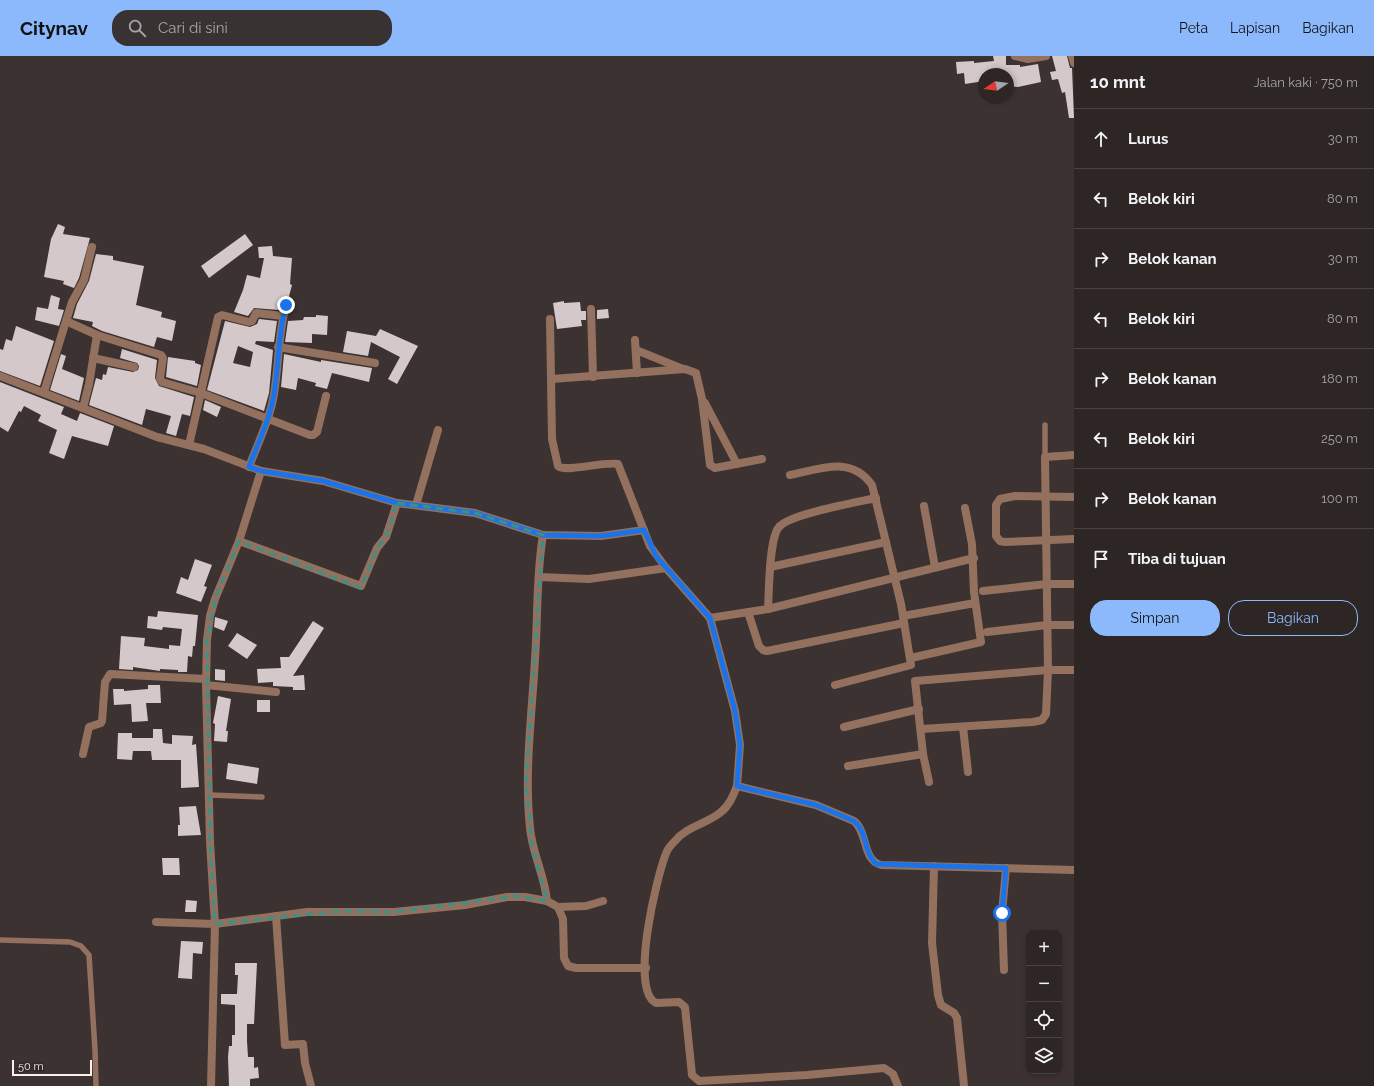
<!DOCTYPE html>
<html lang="id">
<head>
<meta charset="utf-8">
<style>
  :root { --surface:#2d2625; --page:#393232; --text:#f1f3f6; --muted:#a7a5a7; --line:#484342; --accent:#8cb9fc }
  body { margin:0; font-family:Raleway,sans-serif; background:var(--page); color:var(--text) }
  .controls { position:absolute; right:12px; bottom:12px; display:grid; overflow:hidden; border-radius:8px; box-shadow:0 2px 6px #0003 }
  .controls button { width:36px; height:36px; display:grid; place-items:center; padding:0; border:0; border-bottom:1px solid var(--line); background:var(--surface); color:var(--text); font:20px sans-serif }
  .compass { position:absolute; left:978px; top:12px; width:36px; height:36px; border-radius:50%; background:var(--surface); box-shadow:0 2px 6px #0003; rotate:257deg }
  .scale { position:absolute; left:12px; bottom:10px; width:80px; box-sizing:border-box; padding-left:4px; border:2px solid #f8f1f0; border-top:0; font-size:11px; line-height:14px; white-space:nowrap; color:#f8f1f0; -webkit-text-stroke:3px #322827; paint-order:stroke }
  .stop { position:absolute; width:12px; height:12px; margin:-9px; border:3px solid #1a73e8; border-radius:50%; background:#fff }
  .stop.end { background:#1a73e8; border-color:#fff; box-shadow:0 1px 4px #0008 }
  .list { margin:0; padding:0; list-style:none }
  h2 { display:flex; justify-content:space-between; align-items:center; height:52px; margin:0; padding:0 16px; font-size:17px }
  h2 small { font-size:13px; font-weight:400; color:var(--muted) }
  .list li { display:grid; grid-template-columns:26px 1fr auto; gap:12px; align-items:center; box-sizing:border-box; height:60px; padding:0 16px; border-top:1px solid var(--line) }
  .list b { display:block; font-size:15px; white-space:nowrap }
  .list em { font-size:13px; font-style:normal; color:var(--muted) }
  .actions { display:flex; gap:8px; padding:12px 16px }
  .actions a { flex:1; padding:9px 0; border:1px solid var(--accent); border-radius:16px; text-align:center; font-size:14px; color:var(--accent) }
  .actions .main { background:var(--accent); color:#111 }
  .icon { flex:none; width:22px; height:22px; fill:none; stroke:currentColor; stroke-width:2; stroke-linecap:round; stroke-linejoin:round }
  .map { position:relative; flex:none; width:1074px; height:1030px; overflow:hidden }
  header { display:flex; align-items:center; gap:24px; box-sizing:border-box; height:56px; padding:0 20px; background:var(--accent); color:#111 }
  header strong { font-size:19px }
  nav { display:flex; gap:22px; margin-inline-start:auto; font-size:14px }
  .search { width:280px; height:36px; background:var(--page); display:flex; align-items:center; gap:10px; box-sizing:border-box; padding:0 14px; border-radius:16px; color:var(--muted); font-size:15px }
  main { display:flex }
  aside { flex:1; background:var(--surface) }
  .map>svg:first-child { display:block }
</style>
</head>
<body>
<header>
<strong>Citynav</strong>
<div class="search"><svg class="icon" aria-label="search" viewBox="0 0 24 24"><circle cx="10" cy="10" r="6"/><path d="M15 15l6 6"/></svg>Cari di sini</div>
<nav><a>Peta</a><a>Lapisan</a><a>Bagikan</a></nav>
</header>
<main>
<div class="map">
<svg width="1074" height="1030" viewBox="0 0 1074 1030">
  <rect width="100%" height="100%" fill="#3c3231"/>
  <!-- building -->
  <g fill="#d4c8cb" fill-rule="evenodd">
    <path d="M993,0H1006V9H1020V11L1038,8L1041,26L1018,31L1008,30V18H984V25L965,28L964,17L957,18L956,6L974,5V7L994,5Z"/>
    <path d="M1052,0H1067L1070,12H1072L1074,62H1069L1065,36L1062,37L1058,23L1052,24L1050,16L1056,15Z"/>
    <path d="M58,168L65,171L63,178L90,182L79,222L74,232L63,228L64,225L44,221L51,183Z"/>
    <path d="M245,178L253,189L209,222L201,210Z"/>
    <path d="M272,190L273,200L292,202L290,228L292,229L288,244L283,243L279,254L254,252L248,260L234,256L243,234L247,219L260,222L264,202H259L258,191Z"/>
    <path d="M96,198L113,200V204L144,210L136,249L162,256L161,261L176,265L172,285L157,281L154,291L102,275L92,270L93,266L73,262L77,248L89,225Z"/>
    <path d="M51,239L60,242L58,253L64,254L59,270L35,264L37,251L48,253Z"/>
    <path d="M564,245V247L580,246L581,255H586V264H581L582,270L557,273L553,247Z"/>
    <path d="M608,253L609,262L597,263V254Z"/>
    <path d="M316,259L328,260L327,279L312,278V287L285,286L288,265L303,264L304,261H316Z"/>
    <path d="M259,263L277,265L274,286L256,285L255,288L273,294L269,337L264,355L207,334L225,265L250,271L257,268ZM238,290L253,296L250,311L233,307Z"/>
    <path d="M16,270L54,285L40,330L0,315V293L3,294L6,283L12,285Z"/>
    <path d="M380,273L418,290L397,328L388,323L400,301L371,286L368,300L343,296L347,275L376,280Z"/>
    <path d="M122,293L157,304L155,322L159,330L194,341L190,360L182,358L176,380L166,377L171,360L146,353L142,369L89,349L96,322L102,324L103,318L106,319L108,311L133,316L138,314L139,310L137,307L120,302Z"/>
    <path d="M61,298L66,300L62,313L84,322L79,345L50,334Z"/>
    <path d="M284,298L321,306V304L372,312L369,326L332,317L327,333L315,330L316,327L298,322L296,334L281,331Z"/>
    <path d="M168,301L195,305V307L201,309L197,330L166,321Z"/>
    <path d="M0,326L64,351L61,358L77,365L80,357L114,370L108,390L72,380L64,403L49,397L57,374L38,365L41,359L24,350L21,356L19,355L8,376L0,371Z"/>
    <path d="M205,344L221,351L217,361L203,354Z"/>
    <path d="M195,503L212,509L204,530L207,531L201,546L176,537L181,521L188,524Z"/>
    <path d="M158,555L198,559L195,590H193L192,601L188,600L187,616H178V614L160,613V615L133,611V614L119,613L121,580L145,582L144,590L169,593V589L180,590L182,573L163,571L162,574L147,572L148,560L157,561Z"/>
    <path d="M215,561L228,565L224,575L214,571Z"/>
    <path d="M313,565L324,572L293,620L304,619L305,634H293V631L273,630V626L258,627L257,613L281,612L280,601H289Z"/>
    <path d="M237,577L257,589L247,603L228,590Z"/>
    <path d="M215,613L225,614V625L215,624Z"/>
    <path d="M148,629H160L161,647H146L148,665L132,666L131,648L114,649L113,633H124V635L148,633Z"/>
    <path d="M218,640L231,643L226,675H228L227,686L214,685L215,668L213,667Z"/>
    <rect x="257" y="644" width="13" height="12"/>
    <path d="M153,673H162L163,687L172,688V679L193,680L192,689L196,688L199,731L181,732V704H152L151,695H133L132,704L117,703L118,677H132V682H153Z"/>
    <path d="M228,707L259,712L257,728L226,723Z"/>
    <path d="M196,750L201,779L178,780V769H180L179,751Z"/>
    <path d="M162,802H179L180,819H163Z"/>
    <path d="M186,844L197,845L196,856H185Z"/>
    <path d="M181,885L203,886L202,898L193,897L192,923L178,922Z"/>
    <path d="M235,907H257L254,968H247V985L248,1001H254V1012L258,1011L259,1022L250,1023V1030H229L228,1001L229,990H232V979H235V949L221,948V938H237L238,919H235Z"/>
  </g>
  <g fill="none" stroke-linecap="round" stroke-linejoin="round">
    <!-- service -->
    <g stroke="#94715e" stroke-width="5.5">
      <path d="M1045,401V369"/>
      <path d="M210,739L262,741"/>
      <path d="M0,884L70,886L81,890L89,899L95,994L96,1030"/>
    </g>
    <!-- minor -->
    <g stroke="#94715e" stroke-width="8">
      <path d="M1015,0L1028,3L1046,0"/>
      <path d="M1072,0L1074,7"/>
      <path d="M92,191L84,224L72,246L66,265L97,279L161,299L163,302L160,322L162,326L201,337L310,379H313L317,376L326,340"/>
      <path d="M591,253L593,321"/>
      <path d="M550,263L552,383L558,410C566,417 603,405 618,408L650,490L666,512L710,562L735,655L740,689L737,730L816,749L854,765C868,776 862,804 881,809L1074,814"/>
      <path d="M635,284L637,317"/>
      <path d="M278,291L375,307"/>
      <path d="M636,294L683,313"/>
      <path d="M93,302L134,311"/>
      <path d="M0,320L157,381L204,393L261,415L323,425L397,447L475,457L543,479L601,480L644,474"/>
      <path d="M552,323L685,313L696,317L702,343L710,409L715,412L762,403"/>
      <path d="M44,336L66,265"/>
      <path d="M705,347L737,408"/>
      <path d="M83,352L89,328L97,279"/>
      <path d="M189,389L218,261L222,259L249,266L252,265L256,257L283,260"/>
      <path d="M249,411C258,387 270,363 274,338C279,308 278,278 286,249"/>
      <path d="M790,419C821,413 851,399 872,429L901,548L911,609L835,629"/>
      <path d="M1074,441L1015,440L1000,443L996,449V480L1000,485L1005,486L1074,483"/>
      <path d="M416,449L438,374"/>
      <path d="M924,450L935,511"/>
      <path d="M543,479C536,520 538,562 535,603C532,659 524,715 530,772C532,797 545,820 547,845"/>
      <path d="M239,485L361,530L377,492L386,481L397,447"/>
      <path d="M770,511L886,486"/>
      <path d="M539,521L589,523L666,512"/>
      <path d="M983,535L1047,528H1074"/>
      <path d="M768,553C769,536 769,482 779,471C789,458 858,446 876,442"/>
      <path d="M748,556L759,590L763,594L767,595L904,567"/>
      <path d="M903,560L975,547"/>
      <path d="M710,562L768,553L974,502"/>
      <path d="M987,576L1047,569H1074"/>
      <path d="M911,602L981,586L974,536L972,488L965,452"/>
      <path d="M206,629L276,636"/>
      <path d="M844,671L919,653"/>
      <path d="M963,671L968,716"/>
      <path d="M921,673L1033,666L1042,664L1046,658L1048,614L1045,401L1074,399"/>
      <path d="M83,698L89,671L101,667L102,665L105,626L110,618L206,623"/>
      <path d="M848,710L923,698"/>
      <path d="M929,726L923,698L915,625L1048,614H1074"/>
      <path d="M737,730C733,740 729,750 721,756C707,768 687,770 675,785C672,788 669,791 667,795C657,818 629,934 656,947L679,946L685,951L692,1019L699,1025L807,1019L884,1012L893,1018L898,1030"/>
      <path d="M934,810L932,887L938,939L941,949L954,957L957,962L964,1030"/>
      <path d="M558,851L586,850L603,845"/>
      <path d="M276,860L285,989L303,988L305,1007L311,1030"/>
      <path d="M156,866L215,868L307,856H394L465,849L507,841H525L547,845L558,851L563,863L564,902L568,910L576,912H646"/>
      <path d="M1004,914L1002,857L1006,812"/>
      <path d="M211,1030L215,868L210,786L206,629L207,584L210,560L215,543L239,485L261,415"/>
    </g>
  </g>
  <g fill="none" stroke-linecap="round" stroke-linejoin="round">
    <!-- route -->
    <path stroke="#1a73e8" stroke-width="5" d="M286,249C278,278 279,308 274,338C270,363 258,387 249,411L261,415L323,425L397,447L475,457L543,479L601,480L644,474L656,500L710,562L735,655L740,689L737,730L816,749L854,765C868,776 863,796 876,808L1006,812L1002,857"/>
  </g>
  <!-- marked area -->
  <path fill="none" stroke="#3e8f88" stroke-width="3" stroke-dasharray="8 5" stroke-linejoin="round" d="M397,447L475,457L543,479L526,727L532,790L547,845L516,840L394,856L341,855L215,868L210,786L207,584L215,543L239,485L361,532L377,492L386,481Z"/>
</svg>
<div class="controls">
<button>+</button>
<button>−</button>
<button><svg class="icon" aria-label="locate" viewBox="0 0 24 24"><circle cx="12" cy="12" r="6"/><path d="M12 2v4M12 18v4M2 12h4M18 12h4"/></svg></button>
<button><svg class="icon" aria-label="layers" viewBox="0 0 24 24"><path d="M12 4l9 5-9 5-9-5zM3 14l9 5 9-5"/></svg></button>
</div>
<svg class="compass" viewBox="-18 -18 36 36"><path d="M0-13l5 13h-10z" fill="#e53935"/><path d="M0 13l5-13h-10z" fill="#a7a5a7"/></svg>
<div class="scale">50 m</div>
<div class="stop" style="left:1002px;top:857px"></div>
<div class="stop end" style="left:286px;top:249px"></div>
</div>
<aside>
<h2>10 mnt<small>Jalan kaki · 750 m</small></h2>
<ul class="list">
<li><svg class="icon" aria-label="ahead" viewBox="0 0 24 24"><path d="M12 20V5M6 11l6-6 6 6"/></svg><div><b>Lurus</b></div><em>30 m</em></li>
<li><svg class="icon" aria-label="left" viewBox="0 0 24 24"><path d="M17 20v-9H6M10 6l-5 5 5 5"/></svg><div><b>Belok kiri</b></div><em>80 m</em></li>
<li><svg class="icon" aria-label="right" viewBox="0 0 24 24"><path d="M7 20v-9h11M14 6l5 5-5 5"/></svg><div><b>Belok kanan</b></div><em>30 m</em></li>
<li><svg class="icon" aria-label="left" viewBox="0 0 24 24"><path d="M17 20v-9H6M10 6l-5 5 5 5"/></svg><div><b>Belok kiri</b></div><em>80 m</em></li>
<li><svg class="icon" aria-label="right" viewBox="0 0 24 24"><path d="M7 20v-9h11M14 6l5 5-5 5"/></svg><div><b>Belok kanan</b></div><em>180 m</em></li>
<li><svg class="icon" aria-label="left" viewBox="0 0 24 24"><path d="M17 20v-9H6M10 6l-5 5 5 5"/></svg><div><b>Belok kiri</b></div><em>250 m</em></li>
<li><svg class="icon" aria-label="right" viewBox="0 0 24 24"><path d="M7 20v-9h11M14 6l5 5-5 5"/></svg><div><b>Belok kanan</b></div><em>100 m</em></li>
<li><svg class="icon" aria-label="arrive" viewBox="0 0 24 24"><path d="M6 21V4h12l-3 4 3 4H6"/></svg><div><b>Tiba di tujuan</b></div></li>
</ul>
<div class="actions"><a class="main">Simpan</a><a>Bagikan</a></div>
</aside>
</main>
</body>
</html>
